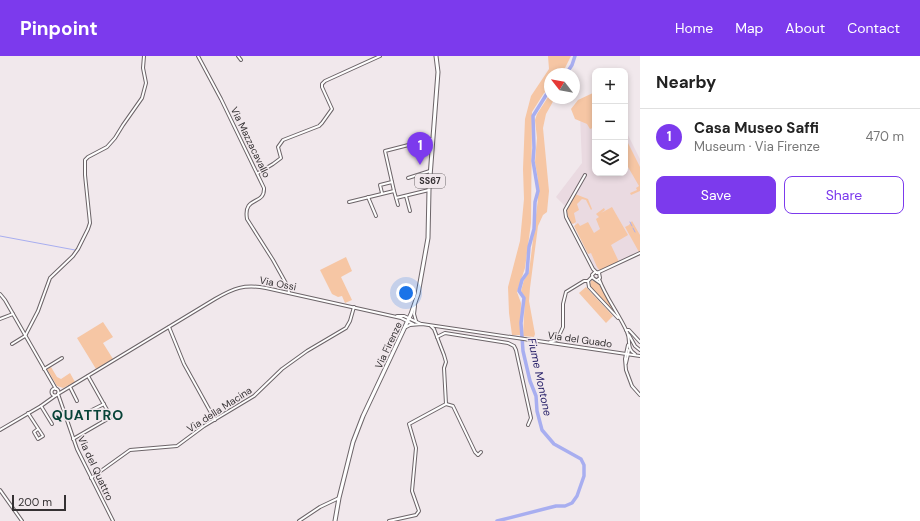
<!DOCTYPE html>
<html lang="en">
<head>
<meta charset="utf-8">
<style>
  :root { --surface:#fff; --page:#f2f2f2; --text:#222; --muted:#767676; --line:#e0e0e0; --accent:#7c3aed }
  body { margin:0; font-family:"DM Sans",sans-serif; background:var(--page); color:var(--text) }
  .controls { position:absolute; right:12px; top:12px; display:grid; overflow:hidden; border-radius:8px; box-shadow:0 2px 6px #0003 }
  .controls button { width:36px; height:36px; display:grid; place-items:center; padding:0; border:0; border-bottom:1px solid var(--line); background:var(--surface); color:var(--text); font:20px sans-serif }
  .compass { position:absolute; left:544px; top:12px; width:36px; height:36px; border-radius:50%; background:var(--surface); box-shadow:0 2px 6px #0003; rotate:301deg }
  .scale { position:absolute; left:12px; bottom:10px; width:54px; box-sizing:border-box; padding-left:4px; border:2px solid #353133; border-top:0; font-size:11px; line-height:14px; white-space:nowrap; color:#353133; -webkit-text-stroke:3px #f1e8ec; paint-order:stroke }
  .you { position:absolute; left:406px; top:237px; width:14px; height:14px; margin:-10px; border:3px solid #fff; border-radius:50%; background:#1a73e8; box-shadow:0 0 0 6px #1a73e833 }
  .badge { display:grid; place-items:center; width:26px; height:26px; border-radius:50%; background:var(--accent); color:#fff; font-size:13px; font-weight:700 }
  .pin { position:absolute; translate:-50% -33px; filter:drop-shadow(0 1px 2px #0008) }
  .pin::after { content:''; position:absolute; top:21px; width:14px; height:12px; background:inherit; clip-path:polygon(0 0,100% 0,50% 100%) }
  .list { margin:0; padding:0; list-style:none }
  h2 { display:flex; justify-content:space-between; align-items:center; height:52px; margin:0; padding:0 16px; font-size:17px }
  h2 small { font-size:13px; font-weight:400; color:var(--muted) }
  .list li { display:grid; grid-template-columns:26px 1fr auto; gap:12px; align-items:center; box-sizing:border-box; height:56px; padding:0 16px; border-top:1px solid var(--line) }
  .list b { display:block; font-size:15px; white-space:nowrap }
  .list p { margin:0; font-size:13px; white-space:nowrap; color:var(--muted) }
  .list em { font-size:13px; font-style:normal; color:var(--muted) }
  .actions { display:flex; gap:8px; padding:12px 16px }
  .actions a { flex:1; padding:9px 0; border:1px solid var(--accent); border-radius:8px; text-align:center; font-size:14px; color:var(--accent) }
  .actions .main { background:var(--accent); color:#fff }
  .icon { flex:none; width:22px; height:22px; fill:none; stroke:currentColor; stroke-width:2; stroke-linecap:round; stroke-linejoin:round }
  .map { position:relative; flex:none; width:640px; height:465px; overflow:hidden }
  header { display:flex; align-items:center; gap:24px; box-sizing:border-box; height:56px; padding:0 20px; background:var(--accent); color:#fff }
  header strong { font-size:19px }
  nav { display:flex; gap:22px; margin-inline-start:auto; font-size:14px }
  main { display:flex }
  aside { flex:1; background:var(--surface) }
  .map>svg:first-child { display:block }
</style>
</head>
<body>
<header>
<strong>Pinpoint</strong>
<nav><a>Home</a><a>Map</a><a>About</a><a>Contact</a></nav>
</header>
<main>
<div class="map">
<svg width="640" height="465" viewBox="0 0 640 465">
  <rect width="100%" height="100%" fill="#f1e8ec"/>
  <!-- built -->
  <path fill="#eadae1" d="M595,50V117H625V73L640,103V195L600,215L595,213L568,153L556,141L582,107L580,60Z"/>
  <!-- green -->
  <g fill="#f6c6a4">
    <path d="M548,0H571L562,18H550V33L544,37L532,56L531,167L525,212L517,236L521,247L520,279H512L509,257L508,231L520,185L524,143L523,113L525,63L531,40L549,13Z"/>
    <path d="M595,36V71L590,73L587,68L575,63L571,53L578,44Z"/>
    <path d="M550,38V42H555L546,58L543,72L549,135L547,156L543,159L538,170L530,232L529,245L535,278L534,281L523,280L525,242L521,235L524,224L529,216L538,143V124L535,106L537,82L535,64L537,58Z"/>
    <path d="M626,83L640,111V135L631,139L630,137L637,134L636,132L639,130L628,111L625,112V84Z"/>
    <path d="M575,138L588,143L592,153L591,154L586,144L582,143L577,148L579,154L574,157L576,166L573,168L571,167C564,152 567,151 575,138Z"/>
    <path d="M612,151L628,179L611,189L619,206L600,215L597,211L591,197L588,198L574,170L578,167L580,170L588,166L594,177L600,173L596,163L599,161L596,158L604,152L605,154L601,157Z"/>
    <path d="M632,165L640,179V196H639L625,171L629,169Z"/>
    <path d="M346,201L352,215L341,221L352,244L345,247L342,240L338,241L332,238L320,214Z"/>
    <path d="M591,224L599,227L616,259L591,232L590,229Z"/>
    <path d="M586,231L613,260L606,267L579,237Z"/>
    <path d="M103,266L113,281L103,287L113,303L96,313L77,282Z"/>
    <path d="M51,311L57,321L61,323L70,317L75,326L63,332L57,330L47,313Z"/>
  </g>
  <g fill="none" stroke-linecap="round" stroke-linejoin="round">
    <!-- stream -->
    <g stroke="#a8aef0" stroke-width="1">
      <path d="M630,166L632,170"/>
      <path d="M633,172L635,176"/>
      <path d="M0,180L75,194"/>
    </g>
    <!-- river -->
    <g stroke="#a8aef0" stroke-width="3.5">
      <path d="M566,18L572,9L575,0"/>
      <path d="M497,465L556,450H565L572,447L577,440L584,420V409L581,403L554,388L542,374L537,355L536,340L530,325L523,295L521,267L524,242L519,235L522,224L527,217L529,191L534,173L535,146L538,135L533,105L534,92L533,60L548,36L550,35"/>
    </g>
    <!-- minor casing -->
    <g stroke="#6c6468" stroke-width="4">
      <g id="minor">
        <path d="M198,0L221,43L264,132C265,150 243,139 247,163L273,204L288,231L289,237"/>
        <path d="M238,0L241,4"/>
        <path d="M258,117L273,108L281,102L278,91L283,84L319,70L322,67L332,53L322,31V28L325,25L380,0"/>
        <path d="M585,119L565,154L566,161L593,213L597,217"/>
        <path d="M408,122L430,115"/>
        <path d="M392,126L385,95L432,83"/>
        <path d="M382,137L380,129L392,126L394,135"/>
        <path d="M406,140L410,155"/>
        <path d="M368,141L376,160"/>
        <path d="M349,146L394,135L396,142"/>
        <path d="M398,149L396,142L429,134"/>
        <path d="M597,217L640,197"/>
        <path d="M592,221L588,225L589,231L618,262"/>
        <path d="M599,223C606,242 619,258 627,276C631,284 626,293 635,298"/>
        <path d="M597,224L600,222L599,217L595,216L592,219L593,222L600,227"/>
        <path d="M0,238L5,244L56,333"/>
        <path d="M415,250L414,258L416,265"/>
        <path d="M397,260H404L421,268"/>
        <path d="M0,263L13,258"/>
        <path d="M169,271L184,308L215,364"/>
        <path d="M406,271L410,269L422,268L640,300"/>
        <path d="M626,274H629L640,286"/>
        <path d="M629,279L635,290L640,294"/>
        <path d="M437,281L445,277L508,287L514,290L516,294L531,362L528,369"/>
        <path d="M550,286L557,284L563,271V248L566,236L584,225H588"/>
        <path d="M12,288L25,280L38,255L50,222L73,200L78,193L88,173L90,167L85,119V104L88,101L107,91L115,82L123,69L142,42L146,27L143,12L144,0"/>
        <path d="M628,289L625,303L626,314L632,330L640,339"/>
        <path d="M626,307L629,294"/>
        <path d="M44,313L62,302"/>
        <path d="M70,331L77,345"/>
        <circle cx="55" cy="336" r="3.5"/>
        <path d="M446,348L453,350L475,396L478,399L481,396"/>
        <path d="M41,350L52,368"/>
        <path d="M88,356L104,348"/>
        <path d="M28,357L43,380L38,383L34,376L38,373"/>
        <path d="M0,374L41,350L55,340"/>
        <path d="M73,383L111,361L88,320"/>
        <path d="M91,422L130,394L177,390L204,370L254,340L282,313L307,295L346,272L350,265L354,251"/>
        <path d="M0,434L22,465"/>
        <path d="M113,465L77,393L58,338L215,243C234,232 244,228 266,232L401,262L413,268"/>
        <path d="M299,465L320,451L339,442"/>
        <path d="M389,465L416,459L419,455L412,435L416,392L409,368L446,348L444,312L446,306L444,299L434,273L431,270"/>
      </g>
    </g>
    <!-- major casing -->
    <g stroke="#6c6468" stroke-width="5">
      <path id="major" d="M335,465L339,442L353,386L363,360L411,258L418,238L428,182L429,134L438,16L436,0"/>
    </g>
    <!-- minor -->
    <use href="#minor" stroke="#fff" stroke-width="2"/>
    <!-- major -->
    <use href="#major" stroke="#fff" stroke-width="3"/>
  </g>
  <g text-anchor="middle" stroke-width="3" stroke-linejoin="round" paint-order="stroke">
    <!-- shield labels -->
    <rect fill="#f1e8ec" stroke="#6d686a" stroke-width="1" x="415" y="118" width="30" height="14" rx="3"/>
    <g font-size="9" font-weight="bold" fill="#353133">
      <text x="430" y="128">SS67</text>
    </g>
    <!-- street labels -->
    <g font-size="10" fill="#353133" stroke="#f1e8ec">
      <text transform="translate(251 86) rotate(64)" y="4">Via Mazzacavallo</text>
      <text transform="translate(278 227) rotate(11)" y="4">Via Ossi</text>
      <text transform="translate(580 283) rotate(8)" y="4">Via del Guado</text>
      <text transform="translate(388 289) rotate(-65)" y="4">Via Firenze</text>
      <text transform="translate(219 353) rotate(-33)" y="4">Via della Macina</text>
      <text transform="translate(96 412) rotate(65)" y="4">Via del Quattro</text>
    </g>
    <!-- water labels -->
    <g font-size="11" font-style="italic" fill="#221b66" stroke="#f1e8ec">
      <text transform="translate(540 321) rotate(78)" y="4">Fiume Montone</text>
    </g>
    <!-- district labels -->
    <g font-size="14" font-weight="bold" letter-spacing="1" fill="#084338" stroke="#f1e8ec">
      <text x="88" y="364">QUATTRO</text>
    </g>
  </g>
</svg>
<div class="controls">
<button>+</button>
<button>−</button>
<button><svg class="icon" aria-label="layers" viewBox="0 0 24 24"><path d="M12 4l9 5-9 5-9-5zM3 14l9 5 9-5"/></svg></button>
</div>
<svg class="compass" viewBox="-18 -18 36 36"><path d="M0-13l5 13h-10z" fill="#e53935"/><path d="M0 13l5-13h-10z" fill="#767676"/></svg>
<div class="scale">200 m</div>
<div class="you"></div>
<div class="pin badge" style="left:420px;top:109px">1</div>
</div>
<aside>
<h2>Nearby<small></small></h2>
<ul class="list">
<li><span class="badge">1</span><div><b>Casa Museo Saffi</b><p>Museum · Via Firenze</p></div><em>470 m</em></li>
</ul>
<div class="actions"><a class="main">Save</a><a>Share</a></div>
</aside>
</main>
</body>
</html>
